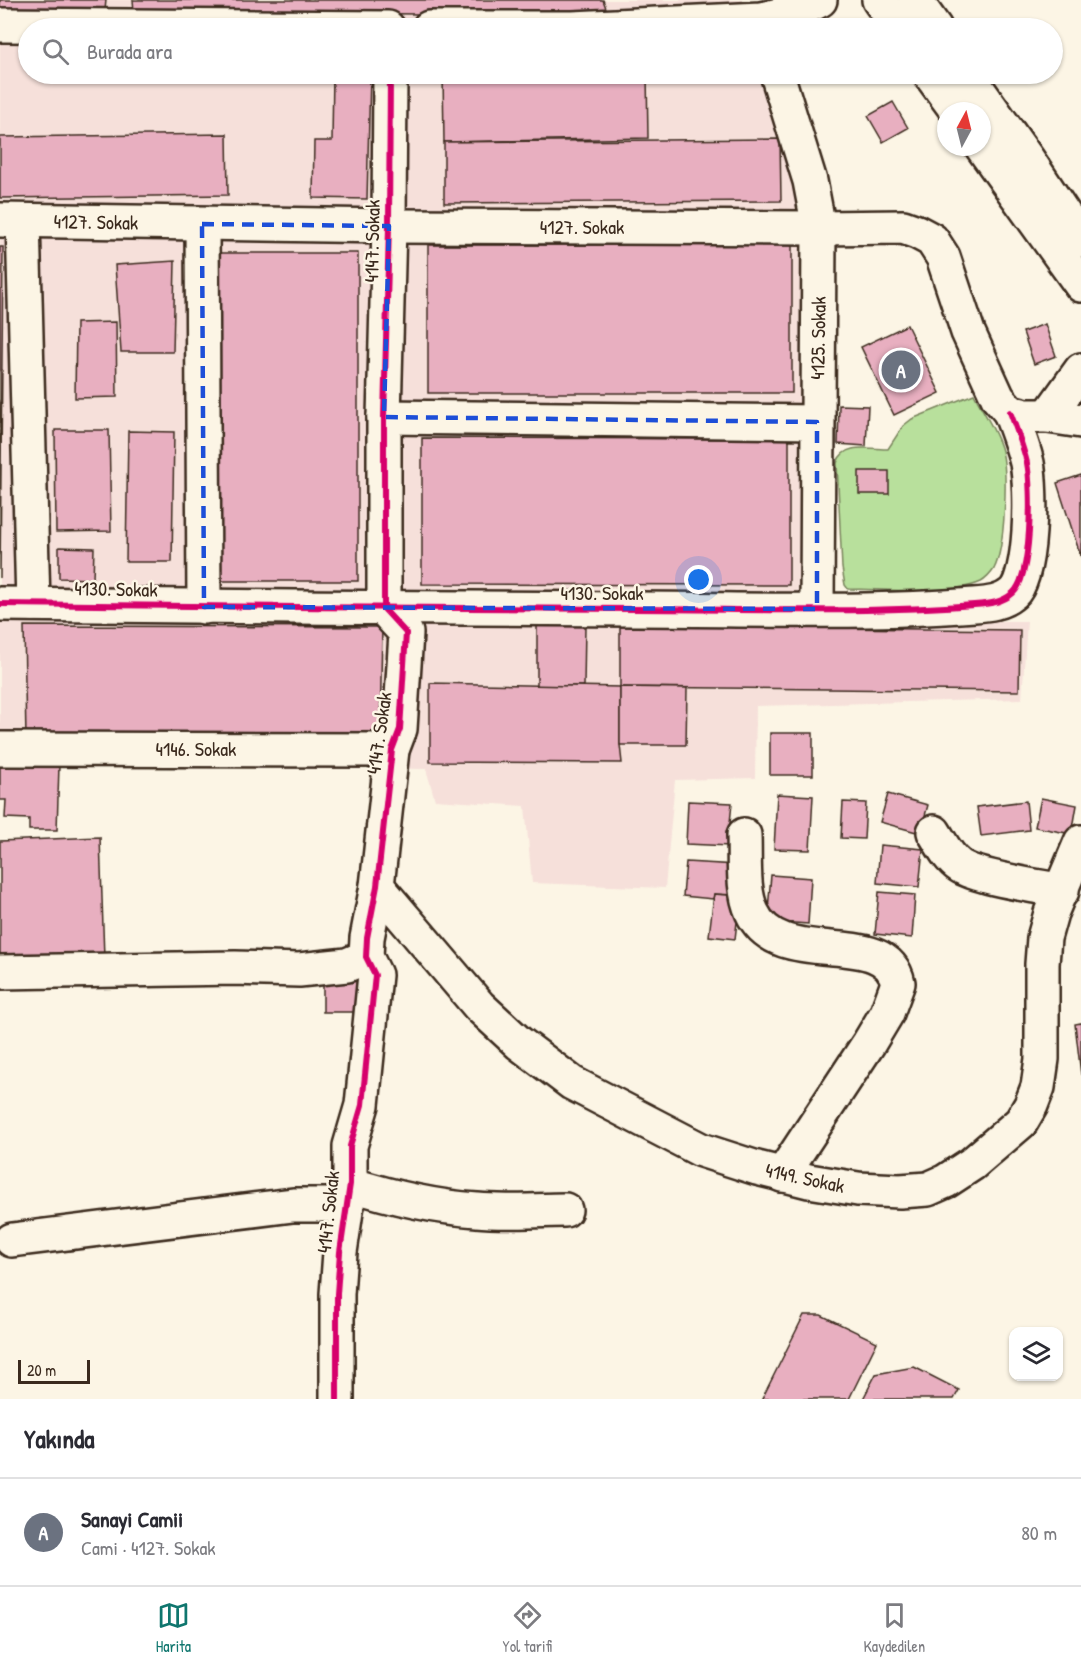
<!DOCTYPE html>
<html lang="tr">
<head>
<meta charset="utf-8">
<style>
  :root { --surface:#fff; --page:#f2f2f3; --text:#2b2b33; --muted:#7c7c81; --line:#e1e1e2; --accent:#0f766e }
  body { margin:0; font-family:"Patrick Hand",sans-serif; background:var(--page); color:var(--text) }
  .controls { position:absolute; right:18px; bottom:18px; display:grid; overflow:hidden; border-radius:12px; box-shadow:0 2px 4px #0004 }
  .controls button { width:54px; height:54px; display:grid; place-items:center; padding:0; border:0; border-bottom:2px solid var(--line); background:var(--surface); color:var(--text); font:30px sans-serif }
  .compass { position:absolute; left:937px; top:102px; width:54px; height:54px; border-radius:50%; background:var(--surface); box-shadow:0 2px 4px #0004; rotate:7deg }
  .scale { position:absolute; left:18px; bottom:15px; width:72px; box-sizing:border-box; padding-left:6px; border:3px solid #3b2a1e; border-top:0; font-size:16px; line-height:21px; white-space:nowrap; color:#3b2a1e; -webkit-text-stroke:4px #fcf5e5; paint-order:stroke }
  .you { position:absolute; left:699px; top:580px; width:21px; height:21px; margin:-15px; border:4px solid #fff; border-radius:50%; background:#1a73e8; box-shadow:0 0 0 9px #1a73e833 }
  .badge { display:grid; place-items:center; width:39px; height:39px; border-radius:50%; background:var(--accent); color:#fff; font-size:20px; font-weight:700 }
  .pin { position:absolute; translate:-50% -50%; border:3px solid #fff; box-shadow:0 2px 6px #0006 }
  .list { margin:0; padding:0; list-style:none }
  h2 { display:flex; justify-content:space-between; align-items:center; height:78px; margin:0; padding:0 24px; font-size:26px }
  h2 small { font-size:20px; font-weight:400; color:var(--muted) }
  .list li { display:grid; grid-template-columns:39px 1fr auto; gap:18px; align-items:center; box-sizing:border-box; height:108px; padding:0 24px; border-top:2px solid var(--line) }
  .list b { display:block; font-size:22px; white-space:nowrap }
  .list p { margin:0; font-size:20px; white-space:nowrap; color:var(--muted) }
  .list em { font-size:20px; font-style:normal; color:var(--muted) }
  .icon { flex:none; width:33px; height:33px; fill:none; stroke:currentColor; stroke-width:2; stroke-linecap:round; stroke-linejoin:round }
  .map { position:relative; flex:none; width:1081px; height:1399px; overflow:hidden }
  .search { position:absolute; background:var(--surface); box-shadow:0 2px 4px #0004; left:18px; right:18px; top:18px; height:66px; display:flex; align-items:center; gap:15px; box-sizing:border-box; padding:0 21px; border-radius:33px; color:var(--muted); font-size:22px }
  .sheet { height:186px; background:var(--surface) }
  nav { display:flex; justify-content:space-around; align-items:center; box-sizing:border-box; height:84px; border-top:2px solid var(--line); background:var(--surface); font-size:16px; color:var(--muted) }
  nav a { display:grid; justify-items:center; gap:3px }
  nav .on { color:var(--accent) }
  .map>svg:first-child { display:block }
</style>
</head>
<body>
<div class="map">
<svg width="1081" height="1399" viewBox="0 0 1081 1399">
  <rect width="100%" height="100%" fill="#fcf5e5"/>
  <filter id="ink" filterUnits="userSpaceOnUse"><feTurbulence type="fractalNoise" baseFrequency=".0167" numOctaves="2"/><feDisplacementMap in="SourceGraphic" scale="12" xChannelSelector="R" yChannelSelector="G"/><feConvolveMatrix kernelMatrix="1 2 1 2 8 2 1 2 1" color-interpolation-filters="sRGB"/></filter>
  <g filter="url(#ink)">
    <!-- built -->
    <path fill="#f6e0da" d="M0,0H745L736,5L744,28H28V74H760L808,211L797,621H1027L1022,699L756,706L755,778L675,780L665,888L532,883L525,806L435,800L426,769L0,761Z"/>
    <!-- green -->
    <path fill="#b8e09c" stroke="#7a855d" stroke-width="1.5" d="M974,394C983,412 997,432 1002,451C1008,475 1005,548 994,569C991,574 985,580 981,582C948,596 885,589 848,589L845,585L842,568L837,463C843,442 870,449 888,449L903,426L912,419Z"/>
    <!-- building -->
    <g fill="#e8afc0" stroke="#3b2a1e" stroke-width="1.5">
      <path d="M0,0H106L105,10L0,9Z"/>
      <path d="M133,0H603L609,16L134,11Z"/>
      <path d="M333,74H370L367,199L313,198L314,141H332Z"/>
      <path d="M443,74H647L648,138L444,142Z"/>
      <path d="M893,102L908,128L883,142L868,116Z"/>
      <path d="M227,134L228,195L0,198V137Z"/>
      <path d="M780,139L781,201L444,203V142Z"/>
      <rect x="428" y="245" width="364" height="148"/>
      <path d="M0,247H3L0,578Z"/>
      <path d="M212,253H358V581H211Z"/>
      <path d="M175,261L173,352H121L115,265Z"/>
      <path d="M116,322L117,397L75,398L76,323Z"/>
      <path d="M1045,324L1056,356L1034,364L1023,332Z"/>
      <path d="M907,325L940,393L894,415L861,347Z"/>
      <path d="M839,405L868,406L866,446L838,444Z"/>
      <path d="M55,430H109L111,531L56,532Z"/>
      <path d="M128,431L174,432L172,562H126Z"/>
      <path d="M422,438L789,439V585L422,584Z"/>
      <rect x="859" y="471" width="30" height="23"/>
      <path d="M1081,475V557L1057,483Z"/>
      <path d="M59,547L94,548L93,579L59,578Z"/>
      <path d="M24,626L382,627L380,733L26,739Z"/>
      <path d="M537,626H585L584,686H537Z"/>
      <path d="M620,626L1020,630L1019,691L620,687Z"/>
      <path d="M430,683L620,687V745L622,763L430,762Z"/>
      <path d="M620,687L687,688L686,745H620Z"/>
      <rect x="770" y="733" width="43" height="42"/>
      <path d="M0,764L59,765L57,830H29V819L5,818L6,800H0Z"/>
      <path d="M777,794L813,796L810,850L774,849Z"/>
      <path d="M888,794L928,805L920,833L880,822Z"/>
      <path d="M1041,798L1077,805L1072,834L1035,827Z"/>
      <path d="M688,801L732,803L729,833L730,846L686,844Z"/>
      <path d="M1026,801L1029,830L981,836L977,807Z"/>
      <path d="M843,802L866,803L864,839L841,838Z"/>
      <path d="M100,837L104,958L0,962V841Z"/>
      <path d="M880,845L923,849L919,887L877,883Z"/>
      <path d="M686,862L737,865L735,895L714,894L713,899L683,896Z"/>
      <path d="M771,875L811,878L808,924L767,921Z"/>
      <path d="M879,892L915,895L912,938L875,934Z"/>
      <path d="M714,894L740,896L735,939L709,936Z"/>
      <path d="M323,980H368L367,1012H323Z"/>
      <path d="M1081,1023V1075L1075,1024Z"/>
      <path d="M804,1315H821L877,1342L849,1399H762Z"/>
      <path d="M914,1367L959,1390L954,1399H863L876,1374Z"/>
    </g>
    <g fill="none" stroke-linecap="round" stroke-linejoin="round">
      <!-- minor casing -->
      <g stroke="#3b2a1e" stroke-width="38">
        <g id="minor">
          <path d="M0,25L388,28"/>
          <path d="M429,28H573L761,19C781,15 802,10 820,0"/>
          <path d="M777,74L810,181L819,228L817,609"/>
          <path d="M0,220L389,226L819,228L903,227L917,232L932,240L943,257L968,332L998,398L1010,412L1026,416H1048L1081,421"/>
          <path d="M23,221L33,604"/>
          <path d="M202,224L204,607"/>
          <path d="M1048,416L1081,370"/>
          <path d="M384,417L817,422"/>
          <path d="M0,604C212,606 423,609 635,609C747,609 861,614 974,605C988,604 1002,603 1013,593C1032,576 1032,488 1027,463C1023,446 1016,428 1010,412"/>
          <path d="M0,749L392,750"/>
          <path d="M934,832C941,843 948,858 960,866C978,878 1038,886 1062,891"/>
          <path d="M744,835C745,860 742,890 752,912C779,973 886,923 898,983L887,1013L869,1043L782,1175"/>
          <path d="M377,886L479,1006L519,1043L572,1083L701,1150L757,1168L809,1181L858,1189L900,1191L928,1189L946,1181L972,1164L1021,1122L1031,1105L1038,1087L1042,1059V964L1044,938L1051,913L1081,842"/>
          <path d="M0,972L235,968L299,970L347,965L366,957"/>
          <path d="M350,1184C391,1197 433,1207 477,1210C506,1213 536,1210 565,1210"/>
          <path d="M12,1240L293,1205H347"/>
          <path d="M337,1399V1294L340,1252L350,1184V1146L362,1105L375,975L366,957L367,938L377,886L392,750L400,729L406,633L384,609V417L389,226L390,74"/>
        </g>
      </g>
      <!-- major casing -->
      <g stroke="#3b2a1e" stroke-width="38">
        <g id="major">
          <path d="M879,0L899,28"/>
          <path d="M915,0L935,28"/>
          <path d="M930,74L957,111"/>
          <path d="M967,74L1028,160L1081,240"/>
          <path d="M982,147L1081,285"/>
        </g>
      </g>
      <!-- minor -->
      <use href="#minor" stroke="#fcf5e5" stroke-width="33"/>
      <!-- major -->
      <use href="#major" stroke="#fcf5e5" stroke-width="33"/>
      <!-- cycleway casing -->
      <g stroke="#fcf5e5" stroke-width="10">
        <g id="cycleway">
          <path d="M0,604C212,606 423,609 635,609C747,609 861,614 974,605C988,604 1002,603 1013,593C1032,576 1032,488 1027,463C1023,446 1016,428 1010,412"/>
          <path d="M337,1399V1294L340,1252L350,1184V1146L362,1105L375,975L366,957L367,938L377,886L392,750L400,729L406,633L384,609V417L389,226L390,74"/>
        </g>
      </g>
      <!-- cycleway -->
      <use href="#cycleway" stroke="#d6006c" stroke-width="6"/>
    </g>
  </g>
  <!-- marked area -->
  <path fill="none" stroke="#1d4ed8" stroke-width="4.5" stroke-dasharray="12 8" stroke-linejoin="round" d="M202,224L389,226L384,417L817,422V609L204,607Z"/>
  <g text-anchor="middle" stroke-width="5" stroke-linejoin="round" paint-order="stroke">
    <!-- street labels -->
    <g font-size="20" fill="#3b2a1e" stroke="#fcf5e5">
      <text transform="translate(96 222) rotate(1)" y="7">4127. Sokak</text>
      <text x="582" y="234">4127. Sokak</text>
      <text transform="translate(372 241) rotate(-89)" y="7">4147. Sokak</text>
      <text transform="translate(818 338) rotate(-89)" y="7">4125. Sokak</text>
      <text transform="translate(116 589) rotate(1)" y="7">4130. Sokak</text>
      <text x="602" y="600">4130. Sokak</text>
      <text transform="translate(379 733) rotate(-82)" y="7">4147. Sokak</text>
      <text x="196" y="756">4146. Sokak</text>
      <text transform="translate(805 1178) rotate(12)" y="7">4149. Sokak</text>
      <text transform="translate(328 1212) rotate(-84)" y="7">4147. Sokak</text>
    </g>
  </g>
</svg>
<div class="controls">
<button><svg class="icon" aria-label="layers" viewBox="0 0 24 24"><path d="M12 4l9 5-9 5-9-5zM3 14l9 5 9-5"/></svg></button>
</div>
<svg class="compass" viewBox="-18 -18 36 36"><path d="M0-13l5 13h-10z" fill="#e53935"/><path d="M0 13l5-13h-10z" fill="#7c7c81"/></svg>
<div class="scale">20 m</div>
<div class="you"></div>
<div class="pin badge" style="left:901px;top:370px;background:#6b7280">A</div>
<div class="search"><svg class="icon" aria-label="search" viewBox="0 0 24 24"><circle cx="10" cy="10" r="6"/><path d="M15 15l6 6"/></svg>Burada ara</div>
</div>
<section class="sheet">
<h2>Yakında<small></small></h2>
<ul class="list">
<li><span class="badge" style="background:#6b7280">A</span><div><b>Sanayi Camii</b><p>Cami · 4127. Sokak</p></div><em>80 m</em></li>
</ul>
</section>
<nav>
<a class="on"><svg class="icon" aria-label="map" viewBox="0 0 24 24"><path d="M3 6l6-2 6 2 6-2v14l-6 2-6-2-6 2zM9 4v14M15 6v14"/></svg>Harita</a>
<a><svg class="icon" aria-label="directions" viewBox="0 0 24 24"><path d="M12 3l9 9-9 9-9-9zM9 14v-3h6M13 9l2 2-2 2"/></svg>Yol tarifi</a>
<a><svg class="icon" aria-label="saved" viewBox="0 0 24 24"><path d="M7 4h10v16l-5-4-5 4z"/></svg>Kaydedilen</a>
</nav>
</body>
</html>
